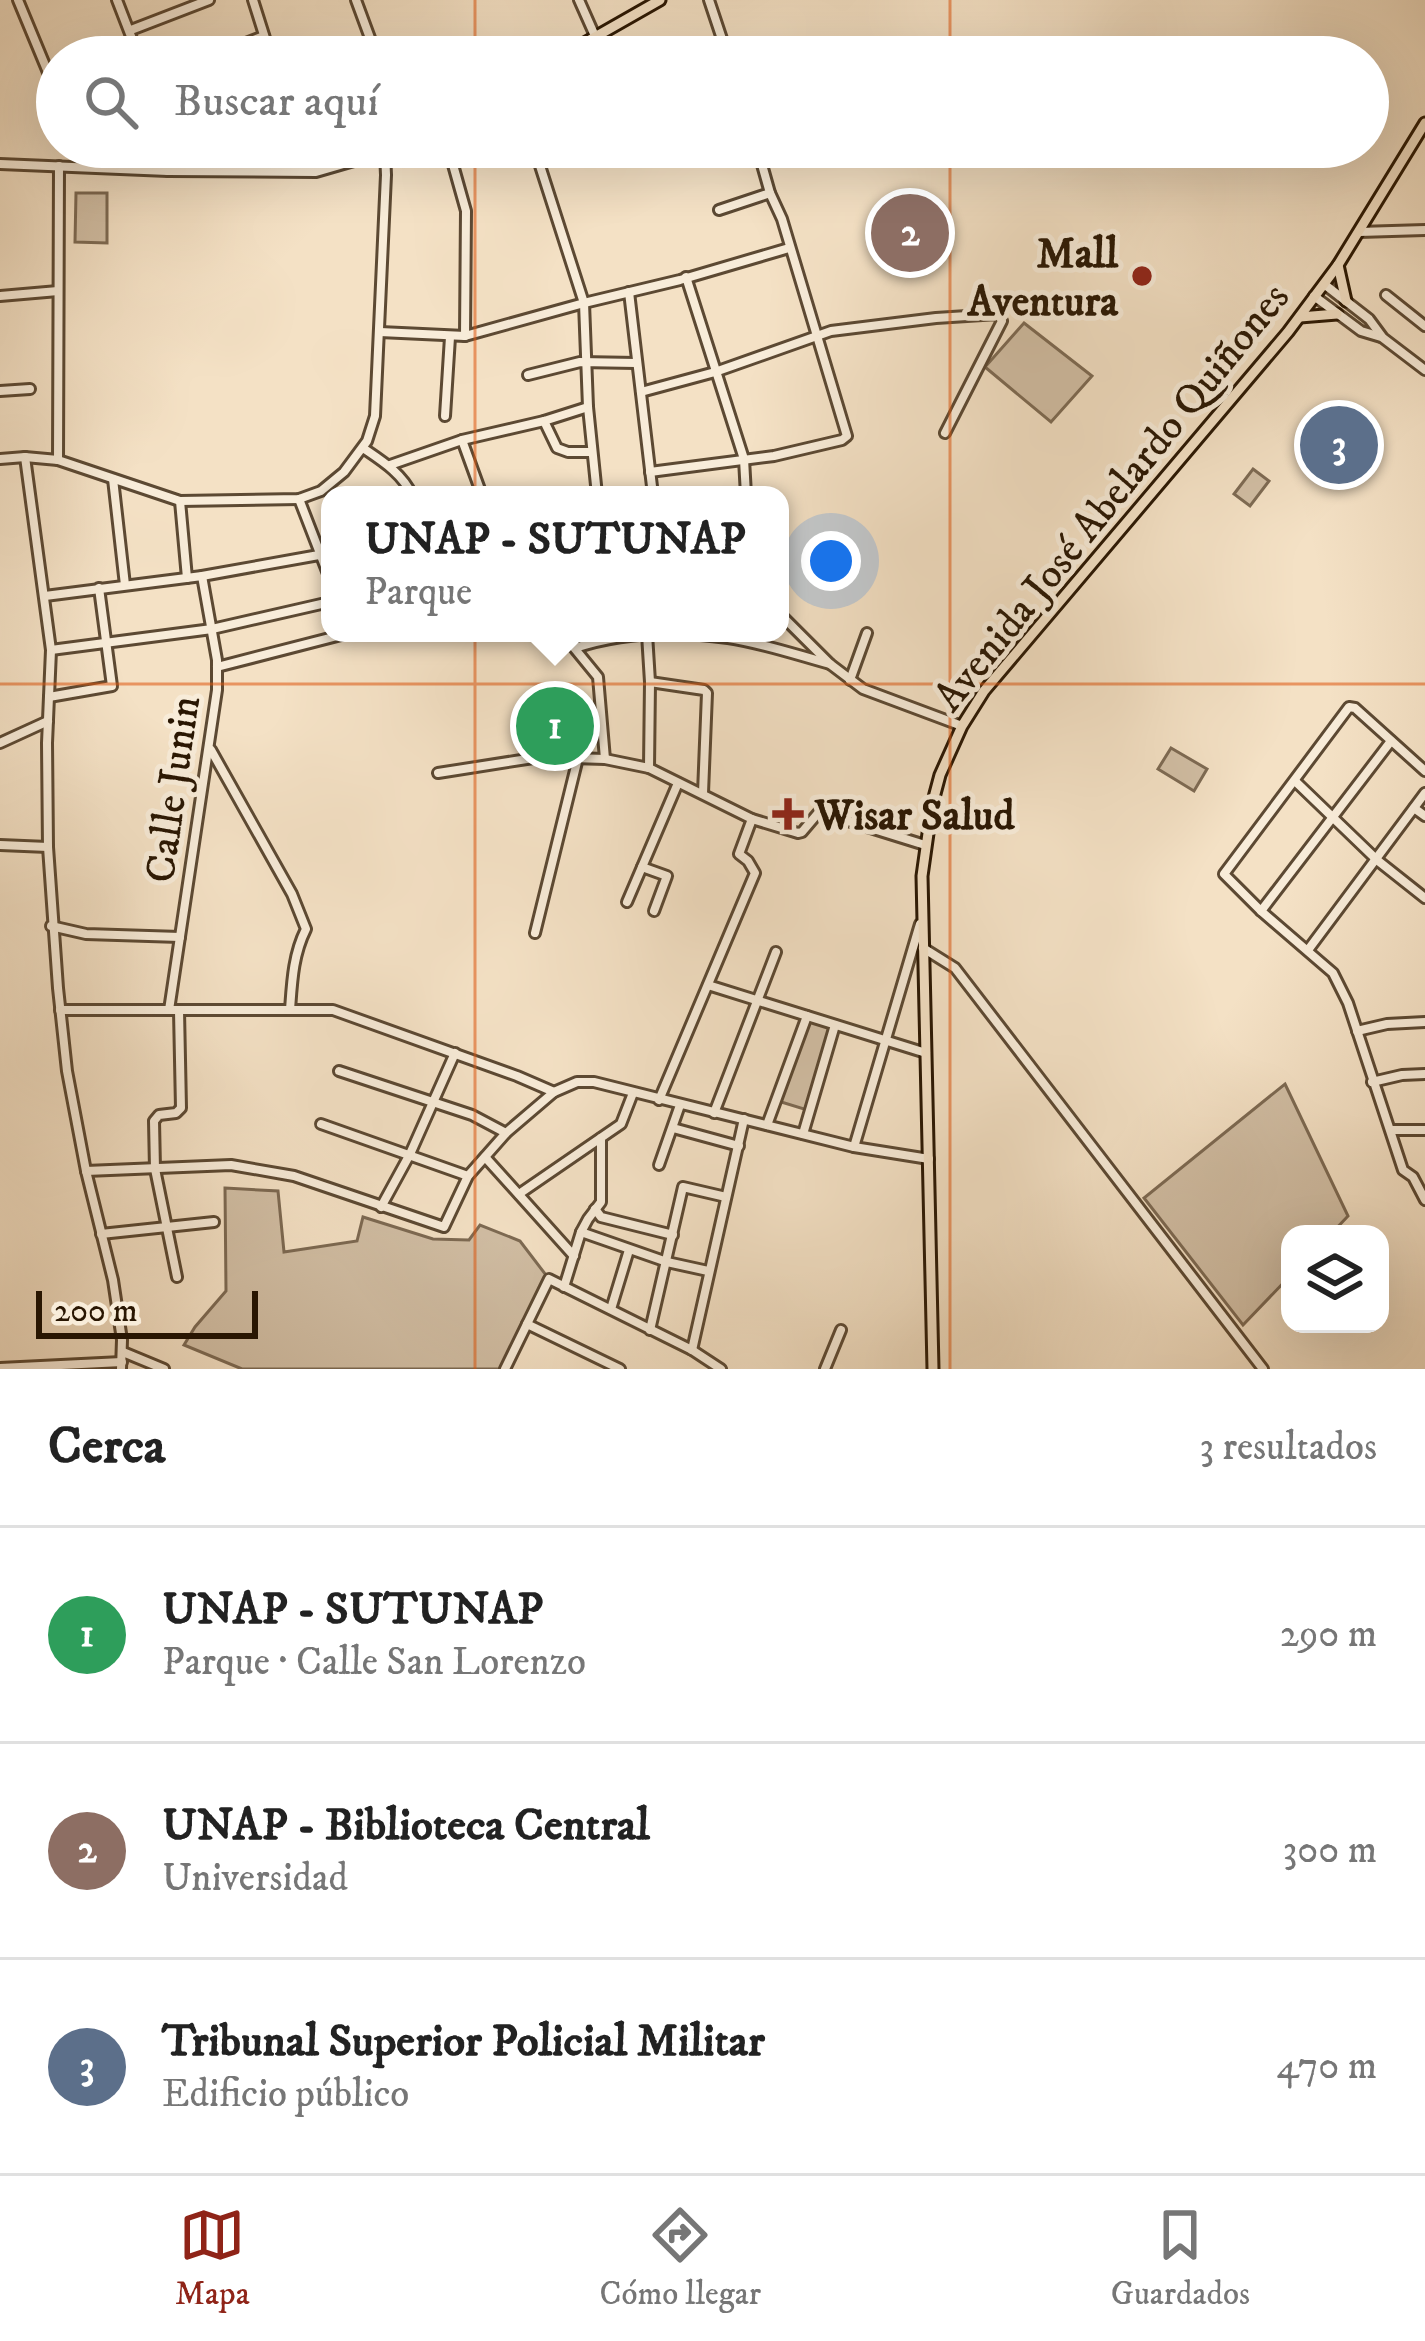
<!DOCTYPE html>
<html lang="es">
<head>
<meta charset="utf-8">
<style>
  :root { --surface:#fff; --page:#f6f6f6; --text:#222; --muted:#767676; --line:#e0e0e0; --accent:#8f2418 }
  body { margin:0; font-family:"IM FELL DW Pica",serif; background:var(--page); color:var(--text) }
  .controls { position:absolute; right:36px; bottom:36px; display:grid; overflow:hidden; border-radius:24px; box-shadow:0 12px 48px #0002 }
  .controls button { width:108px; height:108px; display:grid; place-items:center; padding:0; border:0; border-bottom:3px solid var(--line); background:var(--surface); color:var(--text); font:60px sans-serif }
  .scale { position:absolute; left:36px; bottom:30px; width:222px; box-sizing:border-box; padding-left:12px; border:6px solid #291602; border-top:0; font-size:33px; line-height:42px; white-space:nowrap; color:#291602; -webkit-text-stroke:9px #f8ecd9; paint-order:stroke }
  .you { position:absolute; left:831px; top:561px; width:42px; height:42px; margin:-30px; border:9px solid #fff; border-radius:50%; background:#1a73e8; box-shadow:0 0 0 18px #1a73e833 }
  .badge { display:grid; place-items:center; width:78px; height:78px; border-radius:50%; background:var(--accent); color:#fff; font-size:39px; font-weight:700 }
  .pin { position:absolute; translate:-50% -50%; border:6px solid #fff; box-shadow:0 3px 12px #0006 }
  .popup { position:absolute; left:321px; top:486px; width:468px; height:156px; box-sizing:border-box; display:grid; place-content:center; border-radius:24px; background:var(--surface); filter:drop-shadow(0 3px 9px #0005); font-size:39px; white-space:nowrap; color:var(--muted) }
  .popup b { font-size:45px; color:var(--text) }
  .popup::after { content:''; position:absolute; left:50%; top:100%; margin-left:-24px; border:24px solid transparent; border-top-color:var(--surface) }
  .list { margin:0; padding:0; list-style:none }
  h2 { display:flex; justify-content:space-between; align-items:center; height:156px; margin:0; padding:0 48px; font-size:51px }
  h2 small { font-size:39px; font-weight:400; color:var(--muted) }
  .list li { display:grid; grid-template-columns:78px 1fr auto; gap:36px; align-items:center; box-sizing:border-box; height:216px; padding:0 48px; border-top:3px solid var(--line) }
  .list b { display:block; font-size:45px; white-space:nowrap }
  .list p { margin:0; font-size:39px; white-space:nowrap; color:var(--muted) }
  .list em { font-size:39px; font-style:normal; color:var(--muted) }
  .icon { flex:none; width:66px; height:66px; fill:none; stroke:currentColor; stroke-width:2; stroke-linecap:round; stroke-linejoin:round }
  .map { position:relative; flex:none; width:1425px; height:1369px; overflow:hidden }
  .search { position:absolute; background:var(--surface); box-shadow:0 12px 48px #0002; left:36px; right:36px; top:36px; height:132px; display:flex; align-items:center; gap:30px; box-sizing:border-box; padding:0 42px; border-radius:66px; color:var(--muted); font-size:45px }
  .sheet { height:804px; background:var(--surface) }
  nav { display:flex; justify-content:space-around; align-items:center; box-sizing:border-box; height:168px; border-top:3px solid var(--line); background:var(--surface); font-size:33px; color:var(--muted) }
  nav a { display:grid; justify-items:center; gap:6px }
  nav .on { color:var(--accent) }
  .map>svg:first-child { display:block }
</style>
</head>
<body>
<div class="map">
<svg width="1425" height="1369" viewBox="0 0 1425 1369">
  <rect width="100%" height="100%" fill="#f4e1c5"/>
  <filter id="stains"><feTurbulence type="fractalNoise" baseFrequency=".00167" numOctaves="4"/><feColorMatrix values="0 0 0 0 .2 0 0 0 0 .09 0 0 0 0 .02 0 0 0 .5 -.17"/></filter>
  <radialGradient id="worn" r=".72"><stop offset=".6" stop-color="#630" stop-opacity="0"/><stop offset="1" stop-color="#630" stop-opacity=".3"/></radialGradient>
  <!-- green -->
  <g fill="#d1bea4" stroke="#7d6a53" stroke-width="3">
    <path d="M76,193H107V243L75,242Z"/>
    <path d="M1024,323L1092,376L1051,422L985,367Z"/>
    <path d="M1253,469L1269,481L1250,506L1234,494Z"/>
    <path d="M1171,748L1207,769L1194,791L1158,769Z"/>
    <path d="M808,1019L835,1027L807,1110L778,1101Z"/>
    <path d="M1285,1084L1348,1216L1331,1234H1290V1276L1243,1325L1144,1198Z"/>
    <path d="M225,1188L278,1191L284,1252L357,1241L363,1217L433,1239L469,1240L480,1225L520,1241L549,1279L507,1369H242L184,1345L195,1327L226,1291Z"/>
  </g>
  <g fill="none" stroke-linecap="round" stroke-linejoin="round">
    <!-- minor casing -->
    <g stroke="#5c4933" stroke-width="14">
      <g id="minor">
        <path d="M18,0L57,94"/>
        <path d="M117,0L139,57"/>
        <path d="M253,0L271,57"/>
        <path d="M356,0L377,57"/>
        <path d="M579,0L595,36"/>
        <path d="M709,0L728,57"/>
        <path d="M131,30L209,0"/>
        <path d="M210,57L264,36"/>
        <path d="M165,147L168,171"/>
        <path d="M448,147L466,211L465,336"/>
        <path d="M534,147L584,303L588,407L597,495"/>
        <path d="M0,164L168,171L316,172L385,152L386,175L375,416L367,441L344,472L321,491L299,499L180,501L58,460L25,457L0,459"/>
        <path d="M719,210L770,193"/>
        <path d="M1359,232L1425,230"/>
        <path d="M686,277L744,459L746,495"/>
        <path d="M1324,284L1369,319L1383,338L1425,370"/>
        <path d="M629,292L653,495"/>
        <path d="M1386,295L1425,326"/>
        <path d="M0,296L58,291"/>
        <path d="M1314,296L1361,331L1381,337"/>
        <path d="M380,332L465,336L584,303L680,280L789,248"/>
        <path d="M528,375L580,362L636,363"/>
        <path d="M0,391L30,389"/>
        <path d="M641,392L715,372L831,331L936,318L998,314L1002,321L945,433"/>
        <path d="M445,416L450,337"/>
        <path d="M544,421L557,448L568,452H592"/>
        <path d="M462,440L482,495"/>
        <path d="M363,448C382,461 402,473 412,495"/>
        <path d="M25,457L51,650L47,743L48,847L58,988L67,1071L86,1171L113,1280L122,1340L121,1369"/>
        <path d="M58,460L59,166"/>
        <path d="M390,465L462,440L544,421L588,407"/>
        <path d="M650,472L774,456L842,440L847,436L782,219L770,193L757,147"/>
        <path d="M113,479L125,585"/>
        <path d="M299,499L330,579"/>
        <path d="M180,501L187,578"/>
        <path d="M45,596L202,576L330,553"/>
        <path d="M780,614L830,664L863,689L962,726"/>
        <path d="M562,633L598,677L605,759"/>
        <path d="M647,634L650,682L649,768"/>
        <path d="M575,648C623,632 678,631 728,638C762,643 797,655 830,664"/>
        <path d="M51,650L212,629L330,602"/>
        <path d="M217,667L349,633"/>
        <path d="M850,680L867,633"/>
        <path d="M650,682L704,690L707,693L703,793"/>
        <path d="M49,697L112,686L99,588"/>
        <path d="M0,743L48,721"/>
        <path d="M211,750L292,894L306,929C293,955 292,982 290,1010"/>
        <path d="M1425,771L1355,708L1349,707L1224,874L1261,911L1333,973L1348,1003L1403,1170L1413,1177L1425,1200"/>
        <path d="M438,773L540,757L605,759L649,768L752,819L798,833L802,832L819,812L925,845"/>
        <path d="M1295,781L1377,860L1425,898"/>
        <path d="M1414,808L1425,816"/>
        <path d="M0,845L48,847"/>
        <path d="M642,867L667,876L654,911"/>
        <path d="M627,902L678,783"/>
        <path d="M1261,911L1391,741"/>
        <path d="M51,926L86,934L180,937"/>
        <path d="M535,933L578,758"/>
        <path d="M923,948L955,968L1263,1369"/>
        <path d="M1308,950L1425,793"/>
        <path d="M708,985L926,1053"/>
        <path d="M60,1010H333L517,1076L554,1092"/>
        <path d="M169,1010L217,690V660L202,576"/>
        <path d="M1357,1031L1387,1024L1425,1022"/>
        <path d="M339,1071L472,1115L506,1133"/>
        <path d="M1372,1082L1402,1075L1425,1074"/>
        <path d="M659,1100L755,873L748,861L739,854L752,819"/>
        <path d="M714,1113L776,952"/>
        <path d="M321,1124L468,1176"/>
        <path d="M767,1125L807,1016"/>
        <path d="M673,1128L739,1146"/>
        <path d="M1391,1130H1425"/>
        <path d="M803,1134L835,1025"/>
        <path d="M854,1147L920,924"/>
        <path d="M485,1157L574,1256"/>
        <path d="M659,1165L680,1105"/>
        <path d="M86,1171L231,1165L294,1176L444,1227L468,1176L506,1133L554,1092L577,1082H594L854,1147L929,1159"/>
        <path d="M519,1194L621,1124L633,1093"/>
        <path d="M381,1207L410,1154L455,1053"/>
        <path d="M595,1209L601,1217L673,1235"/>
        <path d="M581,1232L667,1262L708,1271"/>
        <path d="M101,1234L214,1222"/>
        <path d="M177,1277L155,1169L154,1121L159,1115L176,1113L181,1108L179,1011"/>
        <path d="M564,1287L581,1232L588,1219L601,1202V1138"/>
        <path d="M611,1309L629,1250"/>
        <path d="M527,1324L620,1369"/>
        <path d="M650,1330L683,1187L726,1197"/>
        <path d="M692,1350L744,1119"/>
        <path d="M123,1352L164,1369"/>
        <path d="M0,1368L122,1362"/>
        <path d="M505,1369L549,1279L692,1350L721,1369"/>
        <path d="M825,1369L841,1330"/>
      </g>
    </g>
    <!-- major casing -->
    <g stroke="#291602" stroke-width="15">
      <g id="major">
        <path d="M560,57L660,0"/>
        <path d="M385,152L395,147"/>
        <path d="M1338,265L1346,301"/>
        <path d="M1300,317L1337,314"/>
        <path d="M933,1369L922,876L932,805L940,775L962,726L984,691L1288,332L1338,265L1425,123"/>
      </g>
    </g>
    <!-- minor -->
    <use href="#minor" stroke="#f8ecd9" stroke-width="8"/>
    <!-- major -->
    <use href="#major" stroke="#f4e1c5" stroke-width="9"/>
  </g>
  <!-- grid -->
  <path fill="none" stroke="#de560c" stroke-width="3" stroke-opacity="0.55" d="M475,0V57M950,0V57M475,147V1369M950,147V1369M0,684H1425"/>
  <!-- markers -->
  <g fill="#8f2418" stroke="#f8ecd9" stroke-width="4.5">
    <circle cx="1142" cy="276" r="12"/>
    <path d="M782 796h12v12h12v12h-12v12h-12v-12h-12v-12h12z"/>
  </g>
  <g text-anchor="middle" stroke-width="10" stroke-linejoin="round" paint-order="stroke">
    <!-- poi labels -->
    <g font-size="42" font-weight="bold" fill="#291602" stroke="#f8ecd9" text-anchor="end">
      <text x="1118" y="267">Mall<tspan x="1118" dy="48">Aventura</tspan></text>
      <text x="815" y="829" text-anchor="start">Wisar Salud</text>
    </g>
    <!-- street labels -->
    <g font-size="42" fill="#291602" stroke="#f8ecd9">
      <text transform="translate(1110 496) rotate(-51)" y="15">Avenida José Abelardo Quiñones</text>
      <text transform="translate(171 789) rotate(-82)" y="15">Calle Junin</text>
    </g>
  </g>
  <rect width="100%" height="100%" filter="url(#stains)"/>
  <rect width="100%" height="100%" fill="url(#worn)"/>
</svg>
<div class="controls">
<button><svg class="icon" aria-label="layers" viewBox="0 0 24 24"><path d="M12 4l9 5-9 5-9-5zM3 14l9 5 9-5"/></svg></button>
</div>
<div class="scale">200 m</div>
<div class="you"></div>
<div class="pin badge" style="left:555px;top:726px;background:#2e9e5b">1</div>
<div class="popup"><b>UNAP - SUTUNAP</b>Parque</div>
<div class="pin badge" style="left:910px;top:233px;background:#8d6e63">2</div>
<div class="pin badge" style="left:1339px;top:445px;background:#5c6f8a">3</div>
<div class="search"><svg class="icon" aria-label="search" viewBox="0 0 24 24"><circle cx="10" cy="10" r="6"/><path d="M15 15l6 6"/></svg>Buscar aquí</div>
</div>
<section class="sheet">
<h2>Cerca<small>3 resultados</small></h2>
<ul class="list">
<li><span class="badge" style="background:#2e9e5b">1</span><div><b>UNAP - SUTUNAP</b><p>Parque · Calle San Lorenzo</p></div><em>290 m</em></li>
<li><span class="badge" style="background:#8d6e63">2</span><div><b>UNAP - Biblioteca Central</b><p>Universidad</p></div><em>300 m</em></li>
<li><span class="badge" style="background:#5c6f8a">3</span><div><b>Tribunal Superior Policial Militar</b><p>Edificio público</p></div><em>470 m</em></li>
</ul>
</section>
<nav>
<a class="on"><svg class="icon" aria-label="map" viewBox="0 0 24 24"><path d="M3 6l6-2 6 2 6-2v14l-6 2-6-2-6 2zM9 4v14M15 6v14"/></svg>Mapa</a>
<a><svg class="icon" aria-label="directions" viewBox="0 0 24 24"><path d="M12 3l9 9-9 9-9-9zM9 14v-3h6M13 9l2 2-2 2"/></svg>Cómo llegar</a>
<a><svg class="icon" aria-label="saved" viewBox="0 0 24 24"><path d="M7 4h10v16l-5-4-5 4z"/></svg>Guardados</a>
</nav>
</body>
</html>
